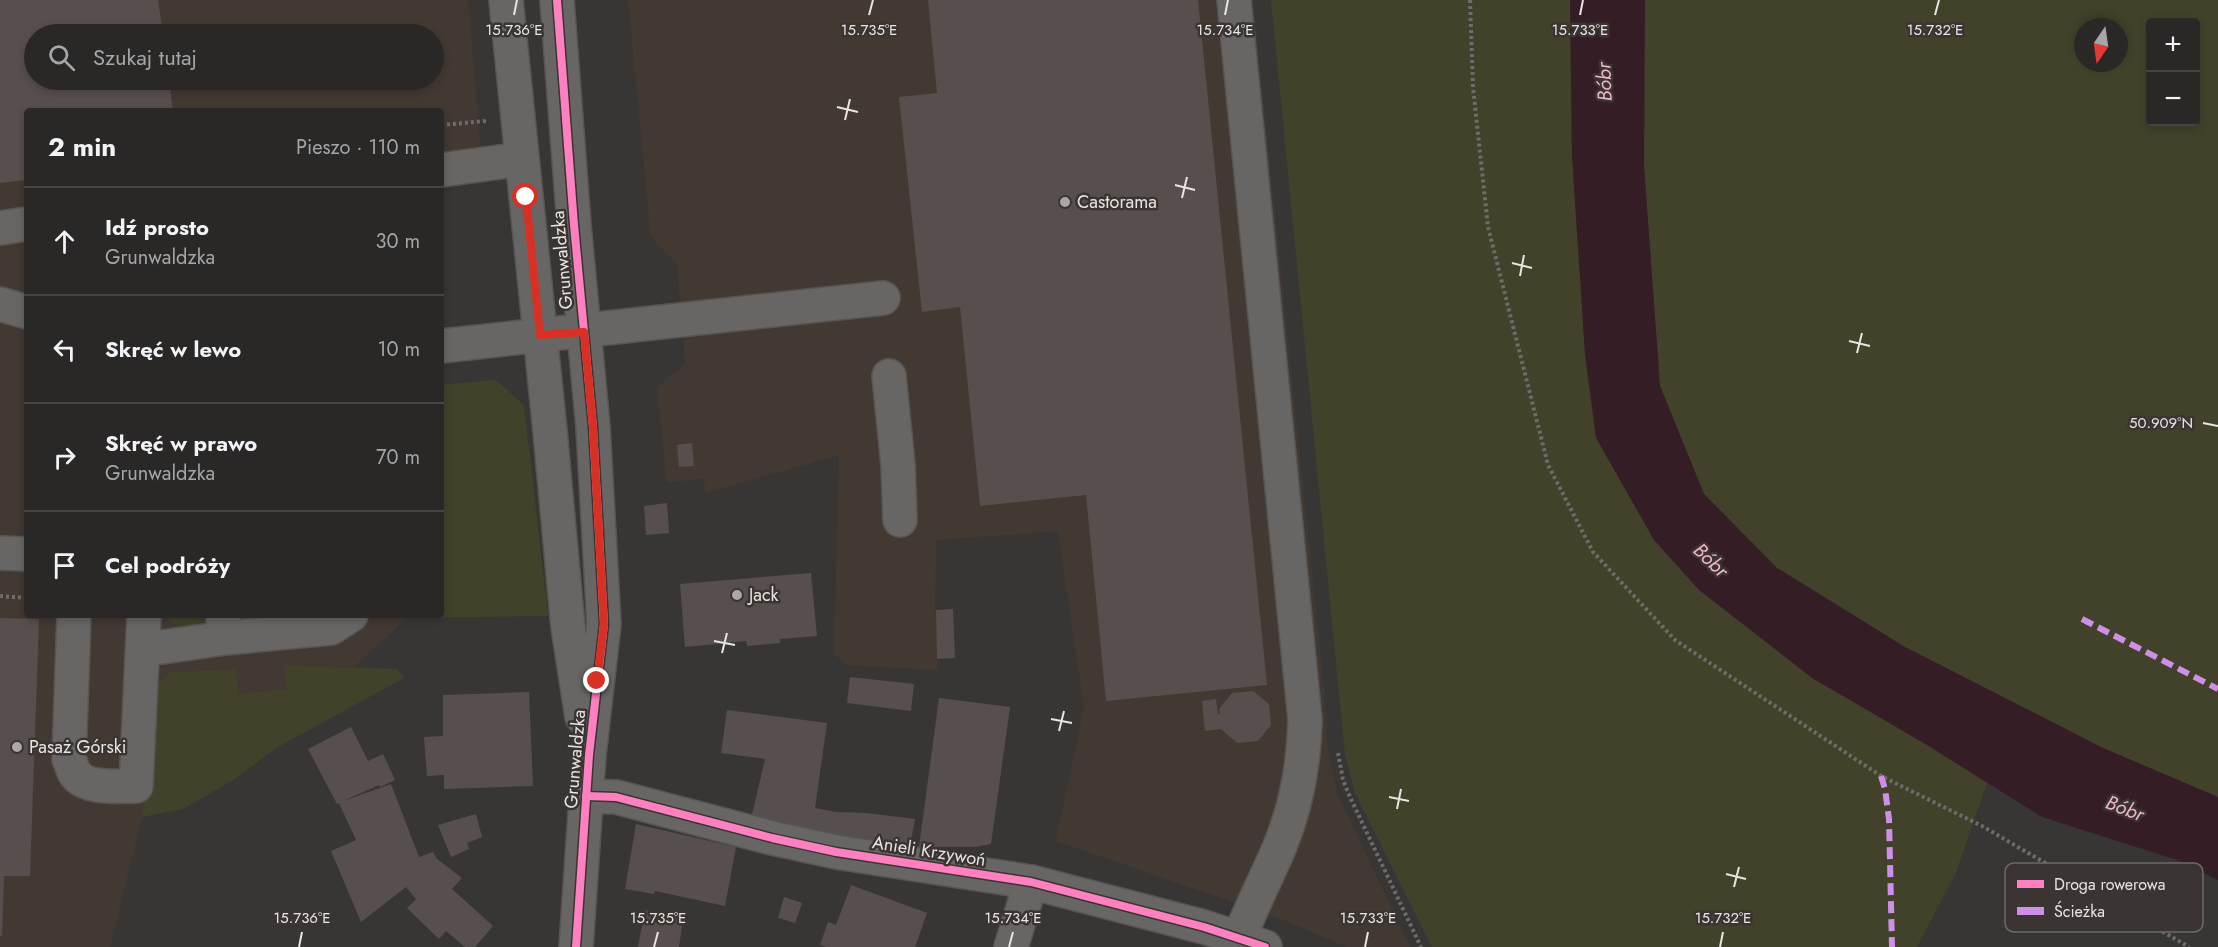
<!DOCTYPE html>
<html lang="pl">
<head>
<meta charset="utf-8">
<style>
  :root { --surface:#2a2827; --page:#32302f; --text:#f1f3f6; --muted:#a5a6a7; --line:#464444 }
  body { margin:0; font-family:Jost,sans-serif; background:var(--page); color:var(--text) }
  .controls { position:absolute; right:18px; top:18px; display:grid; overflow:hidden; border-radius:6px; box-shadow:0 3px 9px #0003 }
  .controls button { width:54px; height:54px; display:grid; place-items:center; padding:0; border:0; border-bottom:2px solid var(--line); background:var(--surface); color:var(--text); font:30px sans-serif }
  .compass { position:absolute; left:2074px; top:18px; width:54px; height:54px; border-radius:50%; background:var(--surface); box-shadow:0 3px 9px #0003; rotate:193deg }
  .stop { position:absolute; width:18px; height:18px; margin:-14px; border:4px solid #d93025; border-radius:50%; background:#fff }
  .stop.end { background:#d93025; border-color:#fff; box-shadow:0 2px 6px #0008 }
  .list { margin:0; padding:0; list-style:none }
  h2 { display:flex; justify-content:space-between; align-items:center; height:78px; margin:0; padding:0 24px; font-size:26px }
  h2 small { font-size:20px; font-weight:400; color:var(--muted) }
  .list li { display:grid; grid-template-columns:39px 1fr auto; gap:18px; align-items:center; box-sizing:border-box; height:108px; padding:0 24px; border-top:2px solid var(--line) }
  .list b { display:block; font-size:22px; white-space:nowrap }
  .list p { margin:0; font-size:20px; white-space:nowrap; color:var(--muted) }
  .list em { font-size:20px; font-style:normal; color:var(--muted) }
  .icon { flex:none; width:33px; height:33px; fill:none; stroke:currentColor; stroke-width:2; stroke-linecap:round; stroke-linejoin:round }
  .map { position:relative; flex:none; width:2218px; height:947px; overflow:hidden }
  .search { position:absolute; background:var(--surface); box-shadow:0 3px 9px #0003; left:24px; top:24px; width:420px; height:66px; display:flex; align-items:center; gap:15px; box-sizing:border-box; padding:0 21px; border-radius:33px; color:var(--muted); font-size:22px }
  .panel { position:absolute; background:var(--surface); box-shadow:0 3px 9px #0003; left:24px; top:108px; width:420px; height:510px; border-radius:6px }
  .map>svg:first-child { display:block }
</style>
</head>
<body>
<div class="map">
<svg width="2218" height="947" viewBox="0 0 2218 947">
  <rect width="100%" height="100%" fill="#383634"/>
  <!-- built -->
  <g fill="#433933" fill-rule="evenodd">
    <path d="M0,0H468L483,177L441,186V111H27V615H406L407,618L354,667L284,665L286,689L238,695L153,691L142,817L110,947H0ZM34,34H434V80H34Z"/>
    <path d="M628,0H1253L1324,690L1327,743L1337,793L1410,947H1347L1276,917L1056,841L1084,707L1058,531L936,540L935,605L938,670L846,665L834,653L839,455L705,493L704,478L667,483L657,388L685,363L677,263L651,237Z"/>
  </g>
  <!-- green -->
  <g fill="#42422b" fill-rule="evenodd">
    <path d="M1271,0H1570L1572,157L1596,438L1927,745L1987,783L1955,875L1917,947H1432L1355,793L1345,755Z"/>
    <path d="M1645,0H2218V797L2103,748L1905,647L1777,568L1704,494L1660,386L1644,166ZM2150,22H2196V122H2150ZM2083,27H2119V63H2083Z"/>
    <path d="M496,380L524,405L548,616L407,618L406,615H441V385Z"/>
    <path d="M165,615H208C196,631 176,632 165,615Z"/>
    <path d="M284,665L397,669L404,678L278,747L230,782L183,809L142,817L153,691L170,672L236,670L239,694L286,689Z"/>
  </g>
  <!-- water -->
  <path fill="#351d26" d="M1570,0H1645L1644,166L1660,386L1704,494L1777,568L1905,647L2103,748L2218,797V880L2177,860L2042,817L1927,745L1812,678L1699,590L1654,540L1596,438L1585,355L1572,157Z"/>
  <!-- building -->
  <g fill="#574f4e">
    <path d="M0,0H158L163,34H34V80H169L173,111H27V180L0,183Z"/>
    <path d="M928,0H1198L1267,685L1106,701L1086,495L980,506L960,307L922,312L899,97L937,93Z"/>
    <path d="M692,443L694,466L679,467L677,445Z"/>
    <path d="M667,503L669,533L646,535L644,506Z"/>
    <path d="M811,573L817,636L780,639V643L747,646L746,641L685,647L680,584Z"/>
    <path d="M953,609L955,658L937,659L936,610Z"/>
    <path d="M0,618L39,619L30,876H4L2,936H0Z"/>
    <path d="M850,677L914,684L911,711L847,703Z"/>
    <path d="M1253,691L1269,704L1271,725L1258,741L1237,743L1221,729L1205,731L1202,701L1216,699L1218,715L1220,714L1219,709L1232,693Z"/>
    <path d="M529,692L533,786L444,789V775L427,776L424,737L443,736V695Z"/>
    <path d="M939,698L1010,707L991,844L976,847H919Z"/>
    <path d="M727,710L827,723L815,808L836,812L866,813L915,819L910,847L832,841L751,819L765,759L721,753Z"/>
    <path d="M351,727L368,761L383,754L395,780L380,787L379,785L343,801L391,784L419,857L433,852L437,859L462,878L452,889L493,926L475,947H465L446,931L439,939L407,908L416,899L406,887L361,922L331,851L356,840L339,803L337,804L308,749Z"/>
    <path d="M476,814L482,837L467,843L469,849L451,857L438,825Z"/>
    <path d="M636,824L736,847L725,906L655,891L654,894L625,889Z"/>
    <path d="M851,885L927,913L915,947H827L820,945L828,922L836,925Z"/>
    <path d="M784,897L802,903L795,923L778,918Z"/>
    <path d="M645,910L677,917L682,926L679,947H638Z"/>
  </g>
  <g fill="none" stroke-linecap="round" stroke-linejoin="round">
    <!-- minor casing -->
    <g stroke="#575554" stroke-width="36">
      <g id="minor">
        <path d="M506,0L550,431L568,627L582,717"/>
        <path d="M557,0L574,225L593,427L604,624L589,755L576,947"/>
        <path d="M1234,0L1305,720C1304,763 1296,807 1280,846C1267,877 1251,907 1239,939"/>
        <path d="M441,170L522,159"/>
        <path d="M0,228L27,224"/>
        <path d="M0,304L27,312"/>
        <path d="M441,346L883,298"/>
        <path d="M889,376L898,465L900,520"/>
        <path d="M0,553L27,554"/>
        <path d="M74,615L69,759C71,763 72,768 74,772C84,790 119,786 136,786L144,615"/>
        <path d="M225,638L331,628L351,615"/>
        <path d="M143,647H162L225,638L223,617"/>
        <path d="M586,796L616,797L772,838L836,852L1031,882L1204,927L1265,947"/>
        <path d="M1011,947L1031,882"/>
      </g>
    </g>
    <!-- path -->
    <g stroke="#6d6c6a" stroke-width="4" stroke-dasharray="3 3" stroke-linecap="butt">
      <path d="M1470,0L1473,87L1488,227L1548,465L1593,552L1675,640L1881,776L1982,826L2189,947"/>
      <path d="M441,125L486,121"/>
      <path d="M0,596L27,598"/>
      <path d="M1338,753L1343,780L1350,797L1421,947"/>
    </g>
    <!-- minor -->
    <use href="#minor" stroke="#686664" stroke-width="33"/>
    <!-- quiet -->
    <g stroke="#ce8fe9" stroke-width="6" stroke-dasharray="12 6" stroke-linecap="butt">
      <path d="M2082,619L2218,689"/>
      <path d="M1881,776L1885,789L1889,819L1892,947"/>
    </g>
    <!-- cycleway casing -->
    <g stroke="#3a3532" stroke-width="11">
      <g id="cycleway">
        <path d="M557,0L574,225L593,427L604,624L589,755L576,947"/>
        <path d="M586,796L616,797L772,838L836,852L1031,882L1204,927L1265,947"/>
      </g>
    </g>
    <!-- cycleway -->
    <use href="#cycleway" stroke="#ff80c0" stroke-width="8"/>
  </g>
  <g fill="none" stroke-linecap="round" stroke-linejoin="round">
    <!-- route -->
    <path stroke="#d93025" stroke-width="8" d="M526,197L540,335L584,332L593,427L604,624L597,681"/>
  </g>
  <!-- ticks -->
  <path fill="none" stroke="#e7e4e2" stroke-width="2" d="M514,15L517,0M869,15L873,0M1225,15L1228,0M1580,15L1583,0M1935,15L1939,0M837,107L858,112M845,120L850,99M1175,185L1195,190M1182,198L1187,177M1512,263L1532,268M1520,276L1524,255M1849,341L1870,346M1857,353L1862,333M2203,423L2218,426M714,641L735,645M722,653L727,633M1051,719L1072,723M1059,731L1064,711M1389,797L1409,801M1397,809L1401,789M1726,874L1746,879M1734,887L1739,867M299,947L302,932M654,947L658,932M1009,947L1013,932M1365,947L1368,932M1720,947L1723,932"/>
  <!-- markers -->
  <g fill="#aaa7a5" stroke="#3a3532" stroke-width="2">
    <circle cx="1065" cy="202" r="6"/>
    <circle cx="737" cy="595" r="6"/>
    <circle cx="17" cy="747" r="6"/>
  </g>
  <g text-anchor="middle" stroke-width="5" stroke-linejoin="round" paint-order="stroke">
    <!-- poi labels -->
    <g font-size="18" fill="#e7e4e2" stroke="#3a3532" text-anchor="start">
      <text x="1077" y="208">Castorama</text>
      <text x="749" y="601">Jack</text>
      <text x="29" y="753">Pasaż Górski</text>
    </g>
    <!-- street labels -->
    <g font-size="18" fill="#e7e4e2" stroke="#3a3532">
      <text transform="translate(562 260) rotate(-95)" y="6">Grunwaldzka</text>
      <text transform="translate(575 759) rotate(-85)" y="6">Grunwaldzka</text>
      <text transform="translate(929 851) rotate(9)" y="6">Anieli Krzywoń</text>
    </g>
    <!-- water labels -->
    <g font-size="20" font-style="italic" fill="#f1b5cb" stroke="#3a3532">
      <text transform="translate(1604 82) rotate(-92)" y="7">Bóbr</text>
      <text transform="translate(1711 560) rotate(44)" y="7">Bóbr</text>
      <text transform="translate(2125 808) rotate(21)" y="7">Bóbr</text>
    </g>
  </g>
  <!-- legend -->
  <rect x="2005" y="863" width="198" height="69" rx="9" fill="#3a3532" stroke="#6e6a67" stroke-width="1.5"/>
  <rect x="2017" y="880" width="27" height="8" fill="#ff80c0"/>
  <rect x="2017" y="907" width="27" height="8" fill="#ce8fe9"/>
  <g font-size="16" fill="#e7e4e2">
    <text x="2054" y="890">Droga rowerowa</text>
    <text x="2054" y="917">Ścieżka</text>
  </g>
  <g font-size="15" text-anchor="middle" fill="#e7e4e2" stroke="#3a3532" stroke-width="5" stroke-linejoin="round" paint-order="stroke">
    <text x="514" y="35">15.736°E</text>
    <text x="869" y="35">15.735°E</text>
    <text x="1225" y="35">15.734°E</text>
    <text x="1580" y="35">15.733°E</text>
    <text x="1935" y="35">15.732°E</text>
    <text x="2161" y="428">50.909°N</text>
    <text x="302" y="923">15.736°E</text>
    <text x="658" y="923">15.735°E</text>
    <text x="1013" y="923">15.734°E</text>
    <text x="1368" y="923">15.733°E</text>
    <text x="1723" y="923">15.732°E</text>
  </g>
</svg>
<div class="controls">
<button>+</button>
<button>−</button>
</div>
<svg class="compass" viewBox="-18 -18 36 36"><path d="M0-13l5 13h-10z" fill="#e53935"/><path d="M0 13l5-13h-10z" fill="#a5a6a7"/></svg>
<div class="stop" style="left:526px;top:197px"></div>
<div class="stop end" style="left:597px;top:681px"></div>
<div class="search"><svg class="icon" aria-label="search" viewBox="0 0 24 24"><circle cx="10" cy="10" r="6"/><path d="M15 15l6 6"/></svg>Szukaj tutaj</div>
<section class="panel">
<h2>2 min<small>Pieszo · 110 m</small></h2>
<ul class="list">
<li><svg class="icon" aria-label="ahead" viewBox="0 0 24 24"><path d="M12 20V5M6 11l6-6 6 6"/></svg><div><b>Idź prosto</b><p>Grunwaldzka</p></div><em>30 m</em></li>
<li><svg class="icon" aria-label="left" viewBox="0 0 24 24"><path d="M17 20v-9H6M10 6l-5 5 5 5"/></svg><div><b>Skręć w lewo</b></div><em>10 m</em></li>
<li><svg class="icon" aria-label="right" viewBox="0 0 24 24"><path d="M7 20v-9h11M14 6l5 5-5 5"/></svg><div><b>Skręć w prawo</b><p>Grunwaldzka</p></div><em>70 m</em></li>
<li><svg class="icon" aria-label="arrive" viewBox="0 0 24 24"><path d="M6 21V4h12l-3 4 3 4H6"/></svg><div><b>Cel podróży</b></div></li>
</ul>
</section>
</div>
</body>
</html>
